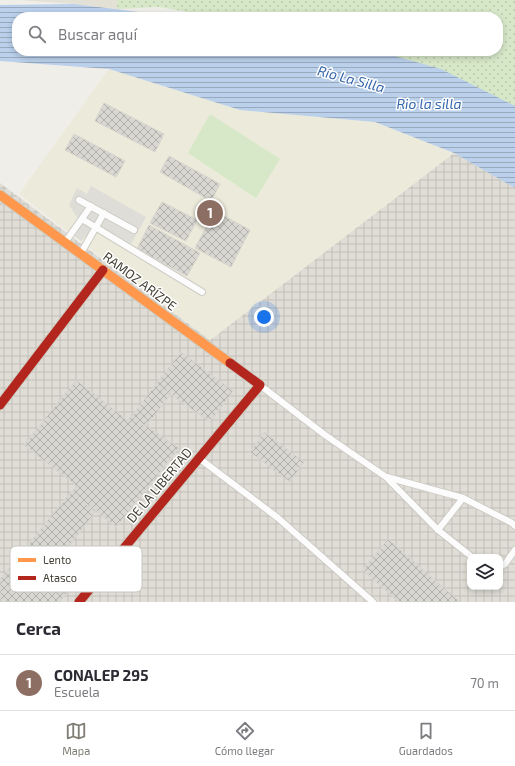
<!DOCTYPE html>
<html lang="es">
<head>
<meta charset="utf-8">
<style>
  :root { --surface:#fff; --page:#f7f7f7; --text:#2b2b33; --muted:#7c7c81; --line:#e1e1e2; --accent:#807d74 }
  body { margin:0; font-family:"Exo 2",sans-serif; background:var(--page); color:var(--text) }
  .controls { position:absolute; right:12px; bottom:12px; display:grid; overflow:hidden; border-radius:8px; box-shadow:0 2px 6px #0003 }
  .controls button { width:36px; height:36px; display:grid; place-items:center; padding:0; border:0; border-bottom:1px solid var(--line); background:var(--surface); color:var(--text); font:20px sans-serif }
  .you { position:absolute; left:264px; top:317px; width:14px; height:14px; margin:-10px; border:3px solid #fff; border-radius:50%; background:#1a73e8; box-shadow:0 0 0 6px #1a73e833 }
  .badge { display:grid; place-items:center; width:26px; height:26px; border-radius:50%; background:var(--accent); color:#fff; font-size:13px; font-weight:700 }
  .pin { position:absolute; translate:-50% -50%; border:2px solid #fff; box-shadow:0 1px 4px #0006 }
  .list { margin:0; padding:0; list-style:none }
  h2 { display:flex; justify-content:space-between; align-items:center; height:52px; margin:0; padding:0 16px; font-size:17px }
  h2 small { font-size:13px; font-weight:400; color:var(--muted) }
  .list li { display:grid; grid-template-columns:26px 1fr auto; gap:12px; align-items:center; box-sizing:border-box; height:56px; padding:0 16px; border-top:1px solid var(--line) }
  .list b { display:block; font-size:15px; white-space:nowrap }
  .list p { margin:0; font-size:13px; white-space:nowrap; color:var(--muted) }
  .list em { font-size:13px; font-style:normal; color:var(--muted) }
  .icon { flex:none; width:22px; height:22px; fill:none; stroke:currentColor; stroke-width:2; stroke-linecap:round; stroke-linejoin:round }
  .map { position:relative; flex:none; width:515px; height:602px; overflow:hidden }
  .search { position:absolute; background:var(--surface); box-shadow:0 2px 6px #0003; left:12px; right:12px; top:12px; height:44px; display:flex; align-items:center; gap:10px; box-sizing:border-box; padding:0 14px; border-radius:16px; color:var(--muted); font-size:15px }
  .sheet { height:108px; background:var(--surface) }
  nav { display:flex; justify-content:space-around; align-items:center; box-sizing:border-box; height:56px; border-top:1px solid var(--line); background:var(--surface); font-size:11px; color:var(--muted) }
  nav a { display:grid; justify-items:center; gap:2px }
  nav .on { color:var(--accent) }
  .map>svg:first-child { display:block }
</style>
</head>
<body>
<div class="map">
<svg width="515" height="602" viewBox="0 0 515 602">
  <defs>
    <pattern id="industrial-grid" width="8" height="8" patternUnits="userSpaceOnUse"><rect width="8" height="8" fill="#dfddd6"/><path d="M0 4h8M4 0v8" fill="none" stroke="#c1bfb8"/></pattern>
    <pattern id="grass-dots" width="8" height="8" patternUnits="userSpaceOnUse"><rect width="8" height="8" fill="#d7e8c9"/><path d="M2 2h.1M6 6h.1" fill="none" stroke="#bac8ad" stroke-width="1.8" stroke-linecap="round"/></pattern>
    <pattern id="water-rules" width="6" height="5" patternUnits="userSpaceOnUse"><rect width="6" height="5" fill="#bad0eb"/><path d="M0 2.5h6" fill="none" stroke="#99aabf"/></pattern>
    <pattern id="building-cross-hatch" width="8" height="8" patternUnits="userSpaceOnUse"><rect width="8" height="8" fill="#d8d7d1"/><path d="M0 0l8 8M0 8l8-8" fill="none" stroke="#b1b0aa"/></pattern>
  </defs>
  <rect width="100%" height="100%" fill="#efeee8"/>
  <!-- residential -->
  <path fill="#e3e0d5" d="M20,0H117V9L74,4Z"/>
  <!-- industrial -->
  <path fill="url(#industrial-grid)" fill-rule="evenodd" d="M454,153L515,188V602H0V183L210,340ZM470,557H500V587H470Z"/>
  <!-- education -->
  <path fill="#eceada" d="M109,69L240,110L375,122L454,153L210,340L19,194Z"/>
  <!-- grass -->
  <path fill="url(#grass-dots)" d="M117,0H515V132L356,51H498V17H217L159,7L117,9Z"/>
  <!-- garden -->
  <path fill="#d7e8c9" d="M210,114L280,159L256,198L188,153Z"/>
  <!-- parking -->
  <path fill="#deddd8" d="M91,186L146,217L131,244L97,224L81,241L69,232L79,220L69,205L77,188L87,194Z"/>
  <!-- water -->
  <path fill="url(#water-rules)" d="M74,4L180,17H17V51H377L441,69L515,106V188L454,153L375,122L240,110L109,69L0,61V5Z"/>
  <!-- building -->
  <g fill="url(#building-cross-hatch)" stroke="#d7d5ce">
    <path d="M104,103L164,134L155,152L95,121Z"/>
    <path d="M74,134L125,161L116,177L65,150Z"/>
    <path d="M169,156L220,184L211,201L160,172Z"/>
    <path d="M162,202L197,220L186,241L150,223Z"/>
    <path d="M215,211L250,230L231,267L195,248Z"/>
    <path d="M149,225L200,253L187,276L137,249Z"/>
    <path d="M181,352L233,391L210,422L156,384Z"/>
    <path d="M76,380L127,420L132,416L179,448L116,527L71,492L77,486L24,445Z"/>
    <path d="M156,384L171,394L146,426L132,416Z"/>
    <path d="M264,432L304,462L290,482L250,452Z"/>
    <path d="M71,492L96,511L54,566L75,584L59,602H0V579Z"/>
    <path d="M388,539L460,602H399L362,570Z"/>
  </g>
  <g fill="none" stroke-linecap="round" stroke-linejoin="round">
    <!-- lane casing -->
    <g stroke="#cdcbc5" stroke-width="8">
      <g id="lane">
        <path d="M79,200L134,230"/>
        <path d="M82,219L202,292"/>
        <path d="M66,241L91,206"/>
        <path d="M81,253L104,213"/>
        <path d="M261,386L325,435L386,477L438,530L472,557"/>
        <path d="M200,459L278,518L373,602"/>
        <path d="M387,477L463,498L512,523L515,526"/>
        <path d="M438,530L463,498"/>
        <path d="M500,567L505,564L515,550"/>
      </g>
    </g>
    <!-- slow casing -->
    <g stroke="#ceccc0" stroke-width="11">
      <path id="slow" d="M0,195L230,363"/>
    </g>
    <!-- jam casing -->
    <g stroke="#ceccc0" stroke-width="11">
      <g id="jam">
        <path d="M0,405L103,270"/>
        <path d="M79,602L260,385L230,363"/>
      </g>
    </g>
    <!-- lane -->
    <use href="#lane" stroke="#fdfcfc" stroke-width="6"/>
    <!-- slow -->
    <use href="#slow" stroke="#ff974d" stroke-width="9"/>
    <!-- jam -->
    <use href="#jam" stroke="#b3261e" stroke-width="9"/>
  </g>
  <g text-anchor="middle" stroke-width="3" stroke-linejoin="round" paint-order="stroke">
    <!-- street labels -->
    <g font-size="13" fill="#444035" stroke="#fff">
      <text transform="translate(140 281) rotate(37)" y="5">RAMOZ ARÍZPE</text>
      <text transform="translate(159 485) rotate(-50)" y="5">DE LA LIBERTAD</text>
    </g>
    <!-- water labels -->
    <g font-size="14" font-style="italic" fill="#3466aa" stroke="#fff">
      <text transform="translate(351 79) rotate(15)" y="5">Río La Silla</text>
      <text x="429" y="109">Rio la silla</text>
    </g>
  </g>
  <!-- legend -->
  <rect x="10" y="546" width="132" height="46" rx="6" fill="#fff" stroke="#c7c6c2" stroke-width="1"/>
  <rect x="18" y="558" width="18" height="4" fill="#ff974d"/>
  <rect x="18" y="576" width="18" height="4" fill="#b3261e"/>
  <g font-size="11" fill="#444035">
    <text x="43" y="564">Lento</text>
    <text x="43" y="582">Atasco</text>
  </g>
</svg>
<div class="controls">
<button><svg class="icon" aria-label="layers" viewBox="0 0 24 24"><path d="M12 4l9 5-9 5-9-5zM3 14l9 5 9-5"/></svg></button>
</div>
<div class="you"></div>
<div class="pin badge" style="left:210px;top:213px;background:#8d6e63">1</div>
<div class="search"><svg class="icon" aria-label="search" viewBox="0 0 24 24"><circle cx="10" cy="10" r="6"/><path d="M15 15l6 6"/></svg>Buscar aquí</div>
</div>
<section class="sheet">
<h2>Cerca<small></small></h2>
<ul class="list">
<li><span class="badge" style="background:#8d6e63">1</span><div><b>CONALEP 295</b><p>Escuela</p></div><em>70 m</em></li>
</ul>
</section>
<nav>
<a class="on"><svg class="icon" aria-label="map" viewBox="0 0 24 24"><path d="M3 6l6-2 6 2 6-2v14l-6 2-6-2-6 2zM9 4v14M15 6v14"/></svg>Mapa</a>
<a><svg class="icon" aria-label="directions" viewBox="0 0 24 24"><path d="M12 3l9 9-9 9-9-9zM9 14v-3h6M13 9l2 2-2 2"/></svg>Cómo llegar</a>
<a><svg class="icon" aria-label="saved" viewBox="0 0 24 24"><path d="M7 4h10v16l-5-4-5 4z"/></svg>Guardados</a>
</nav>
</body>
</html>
